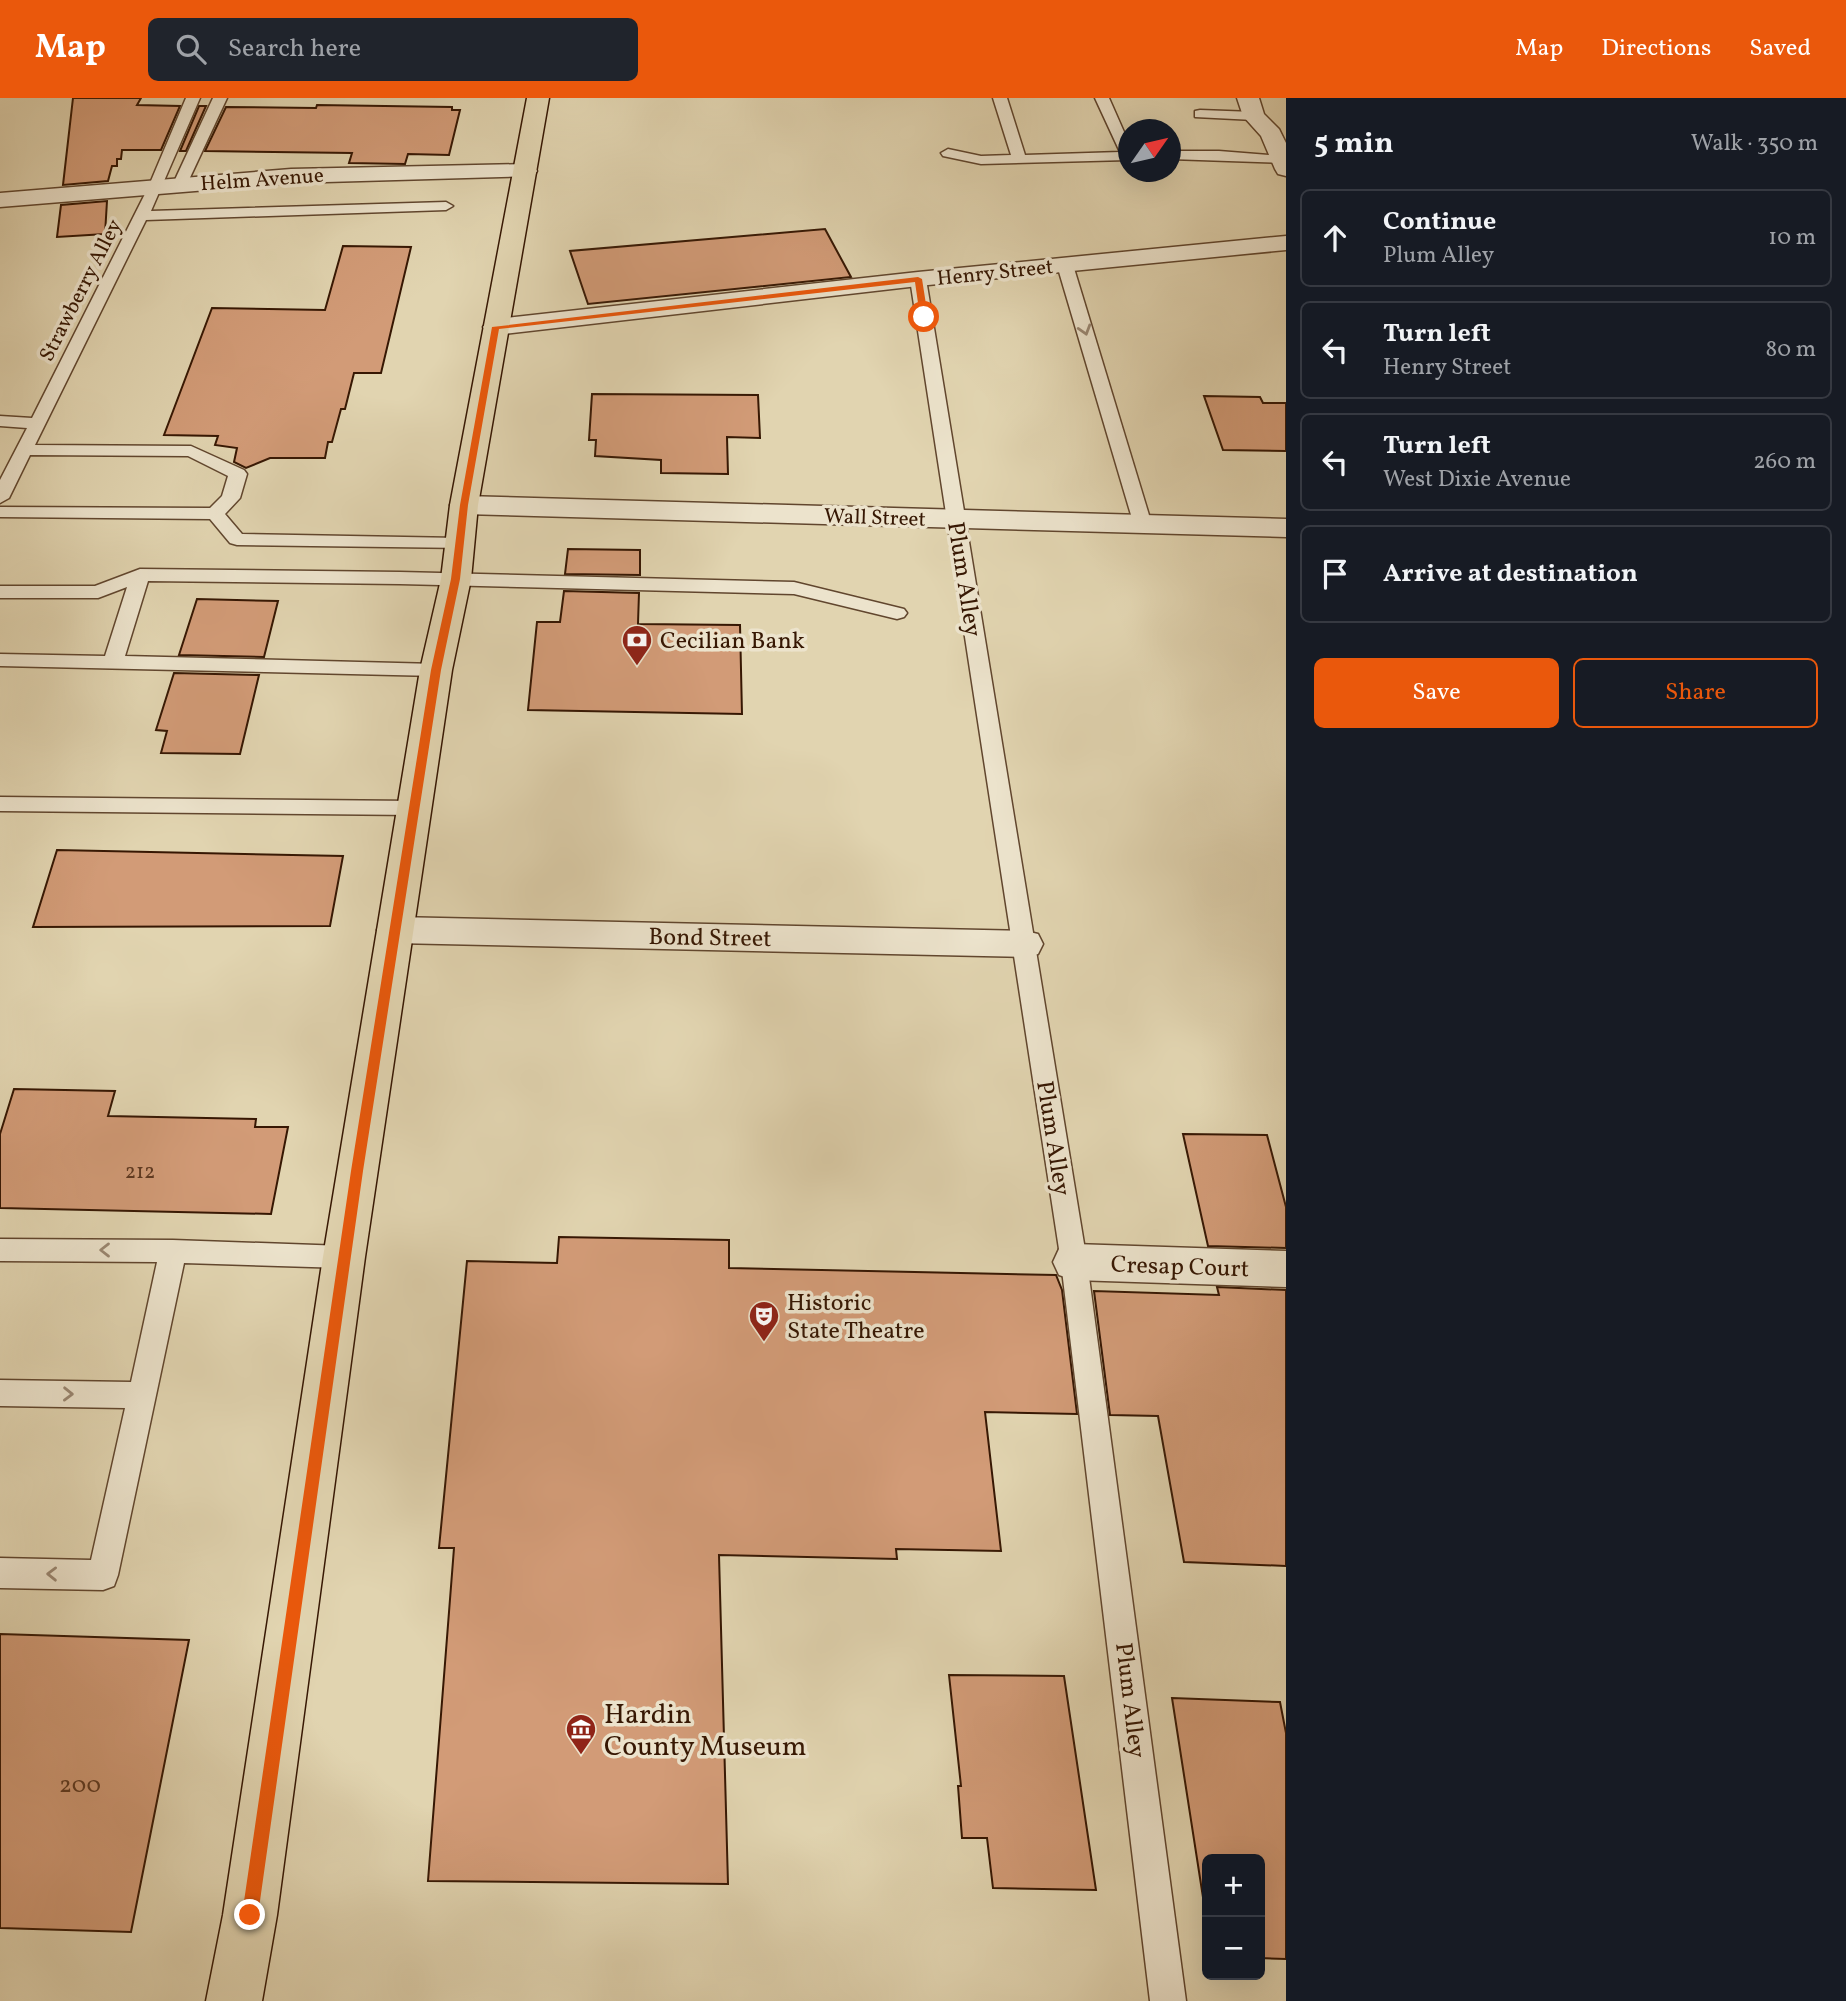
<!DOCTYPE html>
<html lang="en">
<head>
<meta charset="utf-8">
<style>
  :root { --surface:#171b24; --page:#20242c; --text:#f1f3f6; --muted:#9ea1a6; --line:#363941; --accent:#ea580c }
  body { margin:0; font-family:Vollkorn,serif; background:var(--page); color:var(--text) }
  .controls { position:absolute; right:21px; bottom:21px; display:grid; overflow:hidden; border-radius:10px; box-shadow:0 7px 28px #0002 }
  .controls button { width:63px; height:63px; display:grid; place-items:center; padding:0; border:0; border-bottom:2px solid var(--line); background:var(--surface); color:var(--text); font:35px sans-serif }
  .compass { position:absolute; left:1118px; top:21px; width:63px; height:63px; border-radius:50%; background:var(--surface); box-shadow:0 7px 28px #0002; rotate:56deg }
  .stop { position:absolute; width:21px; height:21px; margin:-16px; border:5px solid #ea580c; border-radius:50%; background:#fff }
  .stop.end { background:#ea580c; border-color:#fff; box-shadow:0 2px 7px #0008 }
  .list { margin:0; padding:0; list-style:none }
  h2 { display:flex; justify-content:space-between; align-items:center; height:91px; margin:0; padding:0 28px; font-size:30px }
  h2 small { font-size:23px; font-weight:400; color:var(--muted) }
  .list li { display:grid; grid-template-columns:46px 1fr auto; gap:21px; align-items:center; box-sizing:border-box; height:98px; margin:0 14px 14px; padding:0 14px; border:2px solid var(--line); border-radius:10px }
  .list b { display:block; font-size:26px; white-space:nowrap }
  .list p { margin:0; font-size:23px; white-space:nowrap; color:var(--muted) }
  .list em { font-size:23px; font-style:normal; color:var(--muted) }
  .actions { display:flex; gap:14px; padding:21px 28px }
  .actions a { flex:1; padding:16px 0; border:2px solid var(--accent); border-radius:10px; text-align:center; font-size:24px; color:var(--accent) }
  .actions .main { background:var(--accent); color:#fff }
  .icon { flex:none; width:38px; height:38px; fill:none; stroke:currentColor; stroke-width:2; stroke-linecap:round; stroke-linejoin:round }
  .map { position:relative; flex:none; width:1286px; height:1903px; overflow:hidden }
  header { display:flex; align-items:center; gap:42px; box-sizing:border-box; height:98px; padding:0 35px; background:var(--accent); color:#fff }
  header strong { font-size:33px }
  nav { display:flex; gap:38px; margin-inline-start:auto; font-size:24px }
  .search { width:490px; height:63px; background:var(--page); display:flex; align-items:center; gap:18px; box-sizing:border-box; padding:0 24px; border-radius:10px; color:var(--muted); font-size:26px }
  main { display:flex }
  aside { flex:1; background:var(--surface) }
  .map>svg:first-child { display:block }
</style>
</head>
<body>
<header>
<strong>Map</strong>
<div class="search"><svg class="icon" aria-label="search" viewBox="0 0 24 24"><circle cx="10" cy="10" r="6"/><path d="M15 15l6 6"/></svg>Search here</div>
<nav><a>Map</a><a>Directions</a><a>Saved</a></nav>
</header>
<main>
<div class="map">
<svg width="1286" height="1903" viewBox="0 0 1286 1903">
  <rect width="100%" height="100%" fill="#e1d4b0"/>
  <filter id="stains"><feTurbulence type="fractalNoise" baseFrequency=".00286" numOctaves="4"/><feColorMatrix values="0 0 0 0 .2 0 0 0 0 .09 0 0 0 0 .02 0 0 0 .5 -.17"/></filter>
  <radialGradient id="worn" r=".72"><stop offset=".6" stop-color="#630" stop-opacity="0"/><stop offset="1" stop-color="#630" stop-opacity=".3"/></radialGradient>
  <!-- building -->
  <g fill="#d29b77" stroke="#361703" stroke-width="2">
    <path d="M73,0H141L137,7L180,8L161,52H122L121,61H117V68H112L108,83L63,87Z"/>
    <path d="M317,7L452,9V12H460L449,57L408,56L405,66L349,65L352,55L205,53L226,9L316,10Z"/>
    <path d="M199,8H206L186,53H180Z"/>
    <path d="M107,103L105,136L57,139L61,107Z"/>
    <path d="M825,131L851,179L588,206L570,153Z"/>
    <path d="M343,148L411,149L381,275H354L345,311H341L332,344H328L325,360H270L246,370L234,364L237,350L215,347L218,338L164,337L212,210L325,212Z"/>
    <path d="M592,296L758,297L760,340L727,339L728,376L661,375V362L595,358L596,342H589Z"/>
    <path d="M1204,298L1260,299L1263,305H1286V353L1223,352Z"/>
    <path d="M568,451L640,452V477L565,476Z"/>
    <path d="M564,493L639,495L638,526L740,527L742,616L528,612L537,524H560Z"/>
    <path d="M197,501L278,503L264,559L179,557Z"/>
    <path d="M174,575L259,577L240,656L161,655L167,633L156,632Z"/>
    <path d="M57,752L343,758L330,828L33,829Z"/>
    <path d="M14,991L115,993L108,1018L256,1021L255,1029H288L271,1116L0,1110V1036Z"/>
    <path d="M1183,1036L1267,1037L1286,1109V1150L1208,1148Z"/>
    <path d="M559,1139L729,1142V1170L1056,1177L1062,1192L1077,1316L985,1314L1001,1453L896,1451L897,1461L719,1457L728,1786L428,1783L454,1450H439L467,1163L557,1165Z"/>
    <path d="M1217,1189L1286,1192V1468L1184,1464L1158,1318L1110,1317L1094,1193L1219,1197Z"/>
    <path d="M0,1536L189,1542L131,1834L0,1830Z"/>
    <path d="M949,1577L1064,1578L1096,1792L993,1790L987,1740H962L958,1688H961Z"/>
    <path d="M1172,1600L1280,1604L1286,1635V1861L1260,1860V1761H1207V1825Z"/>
  </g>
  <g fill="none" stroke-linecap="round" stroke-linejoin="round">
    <!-- service casing -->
    <g stroke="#61462e" stroke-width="3">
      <g id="service">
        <path d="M186,0H200L151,113L446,104L453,108L446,112L146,122L35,347L191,348L244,372L247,376L240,400L225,416L242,436L459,440L466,442L468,446L466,450L237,447L230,445L210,421L0,419V409L210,410L222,398L228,378L188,358L30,357L9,400L0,405V382L27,330L0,328V318L32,320L148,90Z"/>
        <path d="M213,0H227L187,86L185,89H175L173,86Z"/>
        <path d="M993,0H1007L1025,57L1120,54L1095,0H1109L1128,43V62L981,66L943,58L941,55L948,51L981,58L1011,57Z"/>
        <path d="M1200,12L1254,14L1261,18L1254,22L1195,19V13Z"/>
        <path d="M1170,53H1219L1282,58L1286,59V65L1170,61Z"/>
        <path d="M1065,162L1073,167L1152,427L1149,431H1137L1134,427L1057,167Z"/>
        <path d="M918,176L926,181L1087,1164L1186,1903H1150L1061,1164L910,181Z"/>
        <path d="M140,471L400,474L794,484L904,511L907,515L904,519L897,521L794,496L400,486L148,483L125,558L436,566L443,567L446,572L443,577L436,578L0,568V556L105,558L127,489L98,500H0V488H95Z"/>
        <path d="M0,699L415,703L423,705L426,710L423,715L415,717L0,713Z"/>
        <path d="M0,1141L173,1142L344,1148L354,1151L357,1159L354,1167L344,1170L184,1165L118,1477L114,1488L103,1492L0,1490V1460L91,1462L125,1310L0,1308V1282L131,1284L157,1164L0,1163Z"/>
      </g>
    </g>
    <!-- minor casing -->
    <g stroke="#61462e" stroke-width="3">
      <g id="minor">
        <path d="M1237,0H1259L1264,16L1279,31L1286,45V78L1278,76L1275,71L1261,38L1243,18Z"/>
        <path d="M526,66L534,68L537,73L534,78L291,85L0,109V95L291,71Z"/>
        <path d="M1286,138V152L918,188L496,237L487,234L483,229L487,224L496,221L918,174Z"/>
        <path d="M464,398L1286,421V439L464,416L454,413L450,407L454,401Z"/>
        <path d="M395,819L1025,833L1038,836L1043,846L1038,856L1025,859L395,845L382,841L377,832L382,823Z"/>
        <path d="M1074,1146L1286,1153V1189L1074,1182L1059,1177L1053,1164L1059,1151Z"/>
      </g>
    </g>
    <!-- primary casing -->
    <g stroke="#361703" stroke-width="3">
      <path id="primary" d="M527,0H549L478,407L471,481L452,572L365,1159L277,1817L262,1903H206L223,1817L323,1159L420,572L441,481L450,407Z"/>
    </g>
    <!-- service -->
    <use href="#service" fill="#ece3cc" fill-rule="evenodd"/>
    <!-- minor -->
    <use href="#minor" fill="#ece3cc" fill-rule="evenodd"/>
    <!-- primary -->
    <use href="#primary" fill="#e1d4b0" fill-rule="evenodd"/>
  </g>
  <!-- one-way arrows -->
  <defs><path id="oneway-chevron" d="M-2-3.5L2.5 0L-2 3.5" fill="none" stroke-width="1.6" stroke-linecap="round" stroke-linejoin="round" transform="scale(1.75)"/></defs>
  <g stroke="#9a8772">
    <use href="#oneway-chevron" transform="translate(1085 232) rotate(73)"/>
    <use href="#oneway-chevron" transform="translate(105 1152) rotate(-180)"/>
    <use href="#oneway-chevron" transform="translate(68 1296) rotate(1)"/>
    <use href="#oneway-chevron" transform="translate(52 1476) rotate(-179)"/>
  </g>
  <!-- route -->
  <path fill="#ea580c" d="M918,179L922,181L928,219L924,221L920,219L915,184L499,231L468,407L460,481L441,572L363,1073L258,1817L256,1823L250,1825L245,1823L242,1817L351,1073L431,572L451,481L460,407L492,229Z"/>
  <!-- icons -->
  <defs>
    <g id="bank-pin" transform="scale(1.575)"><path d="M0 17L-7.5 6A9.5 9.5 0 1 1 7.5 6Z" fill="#8f2418" stroke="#ece3cc"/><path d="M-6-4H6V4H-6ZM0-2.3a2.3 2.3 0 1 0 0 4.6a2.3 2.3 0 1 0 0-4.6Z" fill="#fff"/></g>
    <g id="theatre-pin" transform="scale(1.575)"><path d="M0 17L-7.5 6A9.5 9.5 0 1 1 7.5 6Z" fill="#8f2418" stroke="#ece3cc"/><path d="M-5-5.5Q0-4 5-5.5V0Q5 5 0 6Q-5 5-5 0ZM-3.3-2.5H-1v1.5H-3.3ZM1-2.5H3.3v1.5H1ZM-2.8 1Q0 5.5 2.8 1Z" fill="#fff"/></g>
    <g id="museum-pin" transform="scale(1.575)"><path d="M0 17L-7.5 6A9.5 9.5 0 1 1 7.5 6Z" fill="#8f2418" stroke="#ece3cc"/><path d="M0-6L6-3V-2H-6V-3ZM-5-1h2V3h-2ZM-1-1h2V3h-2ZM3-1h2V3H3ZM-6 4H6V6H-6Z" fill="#fff"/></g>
  </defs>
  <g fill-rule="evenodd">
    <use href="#bank-pin" x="637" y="542"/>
    <use href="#theatre-pin" x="764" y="1218"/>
    <use href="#museum-pin" x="581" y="1631"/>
  </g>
  <g text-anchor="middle" stroke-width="7" stroke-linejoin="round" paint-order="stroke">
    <!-- far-street labels -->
    <g font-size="21" fill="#361703" stroke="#ece3cc">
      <text transform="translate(262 81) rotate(-4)" y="7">Helm Avenue</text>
      <text transform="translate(995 174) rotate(-6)" y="7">Henry Street</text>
      <text transform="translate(80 192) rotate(-63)" y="7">Strawberry Alley</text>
      <text transform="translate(875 419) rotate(2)" y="7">Wall Street</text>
    </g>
    <!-- number labels -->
    <g font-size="21" fill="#5d3820">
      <text x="140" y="1080">212</text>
    </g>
    <!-- street labels -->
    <g font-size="24" fill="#361703" stroke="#ece3cc">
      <text transform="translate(965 481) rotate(81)" y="8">Plum Alley</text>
      <text transform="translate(710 839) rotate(1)" y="8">Bond Street</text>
      <text transform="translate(1054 1040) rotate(81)" y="8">Plum Alley</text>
      <text transform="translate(1180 1168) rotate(2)" y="8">Cresap Court</text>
      <text transform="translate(1131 1602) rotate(83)" y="8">Plum Alley</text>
    </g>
    <!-- poi labels -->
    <g font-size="24" fill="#361703" stroke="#ece3cc" text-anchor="start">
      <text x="660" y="550">Cecilian Bank</text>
      <text x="787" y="1212">Historic<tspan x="787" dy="28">State Theatre</tspan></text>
    </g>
    <!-- near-number labels -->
    <g font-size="24" fill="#5d3820">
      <text x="80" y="1694">200</text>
    </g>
    <!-- near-poi labels -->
    <g font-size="28" fill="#361703" stroke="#ece3cc" text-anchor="start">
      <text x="604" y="1625">Hardin<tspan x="604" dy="32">County Museum</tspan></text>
    </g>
  </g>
  <rect width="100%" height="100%" filter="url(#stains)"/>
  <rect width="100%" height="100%" fill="url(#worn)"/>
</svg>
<div class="controls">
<button>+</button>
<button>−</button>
</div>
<svg class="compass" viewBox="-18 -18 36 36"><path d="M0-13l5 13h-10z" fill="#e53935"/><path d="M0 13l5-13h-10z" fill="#9ea1a6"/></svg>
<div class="stop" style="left:924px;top:219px"></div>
<div class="stop end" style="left:250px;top:1817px"></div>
</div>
<aside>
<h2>5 min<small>Walk · 350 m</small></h2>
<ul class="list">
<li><svg class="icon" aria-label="ahead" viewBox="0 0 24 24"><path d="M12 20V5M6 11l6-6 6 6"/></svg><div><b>Continue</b><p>Plum Alley</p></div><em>10 m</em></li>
<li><svg class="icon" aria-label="left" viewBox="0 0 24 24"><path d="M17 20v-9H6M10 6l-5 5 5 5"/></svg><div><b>Turn left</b><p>Henry Street</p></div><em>80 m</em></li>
<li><svg class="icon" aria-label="left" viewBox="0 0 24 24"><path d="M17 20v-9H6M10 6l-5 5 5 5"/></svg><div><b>Turn left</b><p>West Dixie Avenue</p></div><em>260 m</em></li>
<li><svg class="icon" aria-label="arrive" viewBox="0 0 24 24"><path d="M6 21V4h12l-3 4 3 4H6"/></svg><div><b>Arrive at destination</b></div></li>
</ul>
<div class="actions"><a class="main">Save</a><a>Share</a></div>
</aside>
</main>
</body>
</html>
